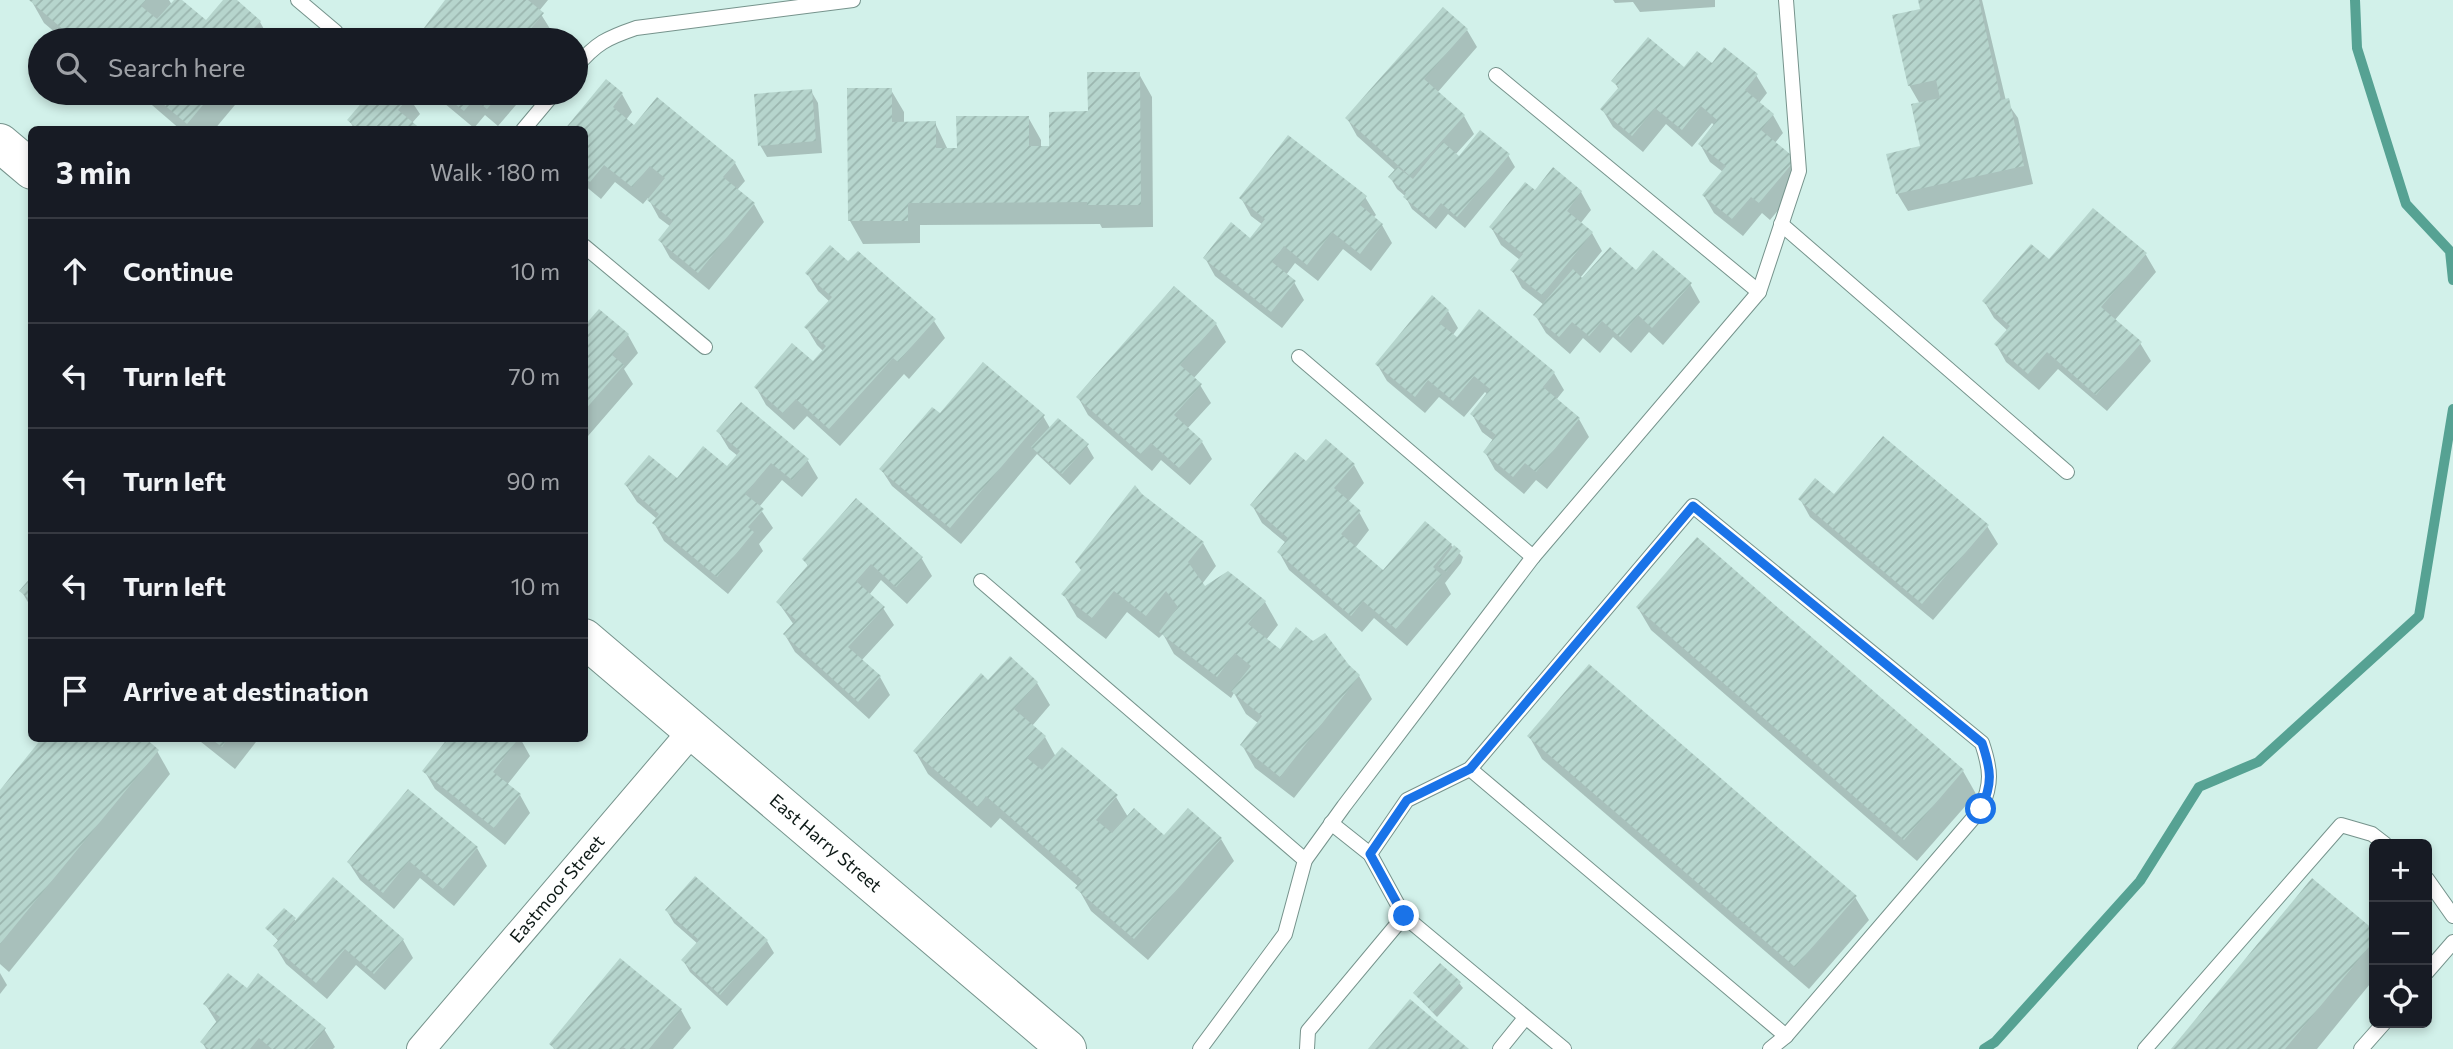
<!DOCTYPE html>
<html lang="en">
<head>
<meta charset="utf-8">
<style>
  :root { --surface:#171b24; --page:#20242c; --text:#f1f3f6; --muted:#9ea1a6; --line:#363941 }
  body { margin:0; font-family:Commissioner,sans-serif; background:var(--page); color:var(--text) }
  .controls { position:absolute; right:21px; bottom:21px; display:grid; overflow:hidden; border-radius:10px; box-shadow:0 4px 10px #0003 }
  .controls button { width:63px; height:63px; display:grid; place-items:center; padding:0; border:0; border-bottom:2px solid var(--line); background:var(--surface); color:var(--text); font:35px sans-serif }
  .stop { position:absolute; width:21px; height:21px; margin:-16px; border:5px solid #1a73e8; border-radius:50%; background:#fff }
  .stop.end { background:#1a73e8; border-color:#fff; box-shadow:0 2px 7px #0008 }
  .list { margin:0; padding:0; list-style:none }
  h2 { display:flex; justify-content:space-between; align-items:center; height:91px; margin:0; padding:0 28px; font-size:30px }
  h2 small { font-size:23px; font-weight:400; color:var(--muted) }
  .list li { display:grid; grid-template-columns:46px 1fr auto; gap:21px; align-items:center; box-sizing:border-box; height:105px; padding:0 28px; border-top:2px solid var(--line) }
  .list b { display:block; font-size:26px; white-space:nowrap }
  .list em { font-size:23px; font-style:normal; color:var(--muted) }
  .icon { flex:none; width:38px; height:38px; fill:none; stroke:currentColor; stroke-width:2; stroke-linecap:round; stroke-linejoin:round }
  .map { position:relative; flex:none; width:2453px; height:1049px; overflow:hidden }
  .search { position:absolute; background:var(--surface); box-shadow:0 4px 10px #0003; left:28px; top:28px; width:560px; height:77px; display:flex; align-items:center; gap:18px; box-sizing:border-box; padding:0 24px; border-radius:38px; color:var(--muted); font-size:26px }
  .panel { position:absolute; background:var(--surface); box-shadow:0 4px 10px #0003; left:28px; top:126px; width:560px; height:616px; border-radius:10px }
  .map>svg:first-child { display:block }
</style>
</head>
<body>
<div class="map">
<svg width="2453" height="1049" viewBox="0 0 2453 1049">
  <defs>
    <pattern id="building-hatch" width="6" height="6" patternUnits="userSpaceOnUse" patternTransform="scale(1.75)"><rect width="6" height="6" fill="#b6d5cd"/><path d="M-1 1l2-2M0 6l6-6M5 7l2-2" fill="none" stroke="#9bb6af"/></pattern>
  </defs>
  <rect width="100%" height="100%" fill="#d2f1ea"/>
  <!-- shadow -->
  <g fill="#0003">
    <path d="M31,0H169L172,5L176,0H179L206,22L225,0H235L260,22L270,40H64L44,23Z"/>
    <path d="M448,0H548L539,11L552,32L546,40H417Z"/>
    <path d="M1613,0H1715V7L1640,12L1633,2L1615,3Z"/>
    <path d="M1920,0H1982L2006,101L2018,118L2033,184L1908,211L1897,193L1922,148L1920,104L1909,85L1922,10Z"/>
    <path d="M1467,30L1477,47L1437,93L1464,116L1474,134L1455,155L1460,158L1508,155L1515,167L1465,228L1448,214L1436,229L1412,209L1405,196L1397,189L1390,177L1396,171L1357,136L1347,118Z"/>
    <path d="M1712,65L1756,75L1767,93L1759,103L1773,115L1783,133L1774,144L1795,160L1805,178L1770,220L1762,213L1743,236L1714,213L1704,196L1723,172L1710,162L1700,144L1715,126L1712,123L1692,147L1666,124L1643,152L1613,127L1602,109L1619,90L1614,81Z"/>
    <path d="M1139,74L1152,97L1153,227L1102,228L1100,224L920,225V243L863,244L850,221L891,90L904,112V123H935L948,150H958L1028,117L1041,140V148H1051L1090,113Z"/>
    <path d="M607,81L622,94L632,112L626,120L634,127L735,163L745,181L737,190L754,204L764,222L709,290L670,258L660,240L671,227L659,218L648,198L643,204L615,182L601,199L584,185V130Z"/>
    <path d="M811,91L818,103L822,153L767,157L760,145Z"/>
    <path d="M138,93H245L214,130H181Z"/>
    <path d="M372,93H406L420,114L412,123L419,130H355L349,120Z"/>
    <path d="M432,93H509L516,105L498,126L485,115L474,128Z"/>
    <path d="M1553,170L1581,192L1591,210L1580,224L1592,233L1602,251L1580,278L1636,272L1690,284L1700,302L1663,345L1649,332L1631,353L1613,337L1600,353L1583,338L1570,354L1546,333L1535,315L1544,305L1522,288L1512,270L1520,260L1501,245L1491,227L1535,192Z"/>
    <path d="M1365,197L1376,215L1373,218L1382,225L1392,243L1371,271L1343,249L1318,281L1295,263L1286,275L1294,282L1304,300L1282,328L1215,276L1205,258L1251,240L1263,225L1251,216L1241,198Z"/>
    <path d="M2094,210L2146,255L2156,272L2114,321L2140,343L2151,361L2107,411L2058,369L2039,390L2006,362L1996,344L2008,331L1994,318L1984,301L2049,262Z"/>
    <path d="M848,264L934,321L945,338L909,379L904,374L840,446L807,416L794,430L766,405L756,387L813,364L824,352L817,345L806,327L830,302L818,291L807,273Z"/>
    <path d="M1448,311L1458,328L1452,336L1554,373L1564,390L1556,400L1579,419L1589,437L1547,489L1536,480L1524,494L1495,470L1485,452L1494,441L1482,432L1472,414L1488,395L1485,392L1464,417L1439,397L1425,413L1387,381L1377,364Z"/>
    <path d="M1216,324L1226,342L1193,379L1200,385L1211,403L1187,429L1202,442L1212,459L1190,485L1161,460L1152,471L1088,415L1078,397Z"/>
    <path d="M584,329L628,335L638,353L624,369L633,384L588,436L584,433Z"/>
    <path d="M741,404L808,461L818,478L802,497L782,480L759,507L773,528L759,544L763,551L728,594L664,541L654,523L657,519L637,502L626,485L677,480L727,469L738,456L729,449L718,431Z"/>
    <path d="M940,415L1043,416L1050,428L1087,446L1094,458L1070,485L1037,454L961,544L892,486L881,469Z"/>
    <path d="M1326,441L1354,465L1364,483L1348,502L1359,512L1369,530L1355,548L1383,573L1451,545L1463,557L1461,563L1445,583L1451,594L1407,646L1374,618L1362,632L1289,570L1279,552L1286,543L1262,523L1252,505L1307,463Z"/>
    <path d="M1141,495L1203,543L1216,566L1202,584L1205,589L1265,602L1278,625L1266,640L1280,651L1347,666L1359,676L1372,699L1294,798L1255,768L1242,745L1258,723L1246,714L1234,693L1231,698L1174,654L1163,634L1159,638L1127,612L1106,639L1077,617L1064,595Z"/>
    <path d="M1834,496L1987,526L1998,544L1933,620L1810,517L1800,499Z"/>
    <path d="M857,501L922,559L932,576L907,604L881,580L869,595L883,608L894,625L861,661L880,677L890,695L869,719L795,652L785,635L794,625L778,602L809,568L804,559Z"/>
    <path d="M32,579V609L22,592Z"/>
    <path d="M1638,608L1963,771L1976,794L1917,861L1651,630Z"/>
    <path d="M989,682L1037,683L1050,705L1032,726L1045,737L1056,757L1116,797L1128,817L1164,837L1221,839L1234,861L1148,960L1091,911L1078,888L1079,887L1000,818L991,828L928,774L915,751Z"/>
    <path d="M1529,736L1855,897L1869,920L1809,989L1542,759Z"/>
    <path d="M196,738H259L235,769Z"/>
    <path d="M451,738H520L530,756L507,785L520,795L530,813L505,845L435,789L425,772Z"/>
    <path d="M157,751L170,774L9,972L0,964V792Z"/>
    <path d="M477,848L487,866L454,906L420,878L394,909L360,880L349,863Z"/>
    <path d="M2312,881L2374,932V979L2317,1049H2174Z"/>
    <path d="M667,911L767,941L774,953L727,1006L690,972L683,960L698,944L674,923Z"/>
    <path d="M294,919L296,922L403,940L413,958L385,990L356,965L327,999L286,964L275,946L279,942L268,928Z"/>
    <path d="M0,973L7,985L0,994Z"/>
    <path d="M1459,983L1463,988L1437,1017L1415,994Z"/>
    <path d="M247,990L324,1029L335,1047L333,1049H206L202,1042L217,1023L205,1004Z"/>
    <path d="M681,1010L691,1028L673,1049H554L551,1044Z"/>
  </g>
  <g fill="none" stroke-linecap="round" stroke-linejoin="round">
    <!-- stream -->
    <g stroke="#56a293" stroke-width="10">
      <path d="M2355,0L2357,48L2406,204L2450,251L2453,280"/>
      <path d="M1984,1049L1995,1042L2140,881L2199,787L2258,762L2419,616L2453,409"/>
    </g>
  </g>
  <!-- building -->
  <g fill="url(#building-hatch)">
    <path d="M29,0H146L141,6L157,19L174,0H182L206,20L223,0H237L261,21L244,40H88L78,32L73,38Z"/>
    <path d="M445,0H528L544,13L521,40H415Z"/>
    <path d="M1918,0H1979L2001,100L2009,98L2024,166L1896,194L1886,154L1920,146L1911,104L1940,98L1936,80L1908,86L1892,15L1920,9Z"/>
    <path d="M1443,7L1468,29L1424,79L1465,115L1410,176L1345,118Z"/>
    <path d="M1648,37L1684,67L1697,51L1712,63L1724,47L1758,74L1745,90L1774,114L1761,130L1796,159L1759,203L1751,197L1732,219L1702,195L1726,166L1698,144L1717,120L1701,106L1682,130L1655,108L1632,136L1600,109L1619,87L1611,81Z"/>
    <path d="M1087,72H1140L1141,205H1087V202L908,203V221H848L847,88H892V122L936,121V148H957L956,116H1029V146H1049V112L1088,111Z"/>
    <path d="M606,79L623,93L613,107L634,125L657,97L736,162L723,177L755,203L698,273L658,240L673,221L647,200L665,178L650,166L632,187L604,165L590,182L584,178V130H564Z"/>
    <path d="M812,89L816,141L758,146L754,94Z"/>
    <path d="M150,93H213L187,124Z"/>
    <path d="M370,93H408L411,95L398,110L422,130H359L347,120Z"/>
    <path d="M441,93H501L487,109L474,99L464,111Z"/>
    <path d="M1480,130L1510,154L1457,217L1441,203L1429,218L1403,197L1406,193L1388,177L1397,167L1413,179L1443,142L1459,156Z"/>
    <path d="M1288,135L1367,196L1360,205L1383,224L1360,254L1332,232L1307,265L1284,246L1272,262L1296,281L1271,312L1203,258L1231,222L1250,238L1265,219L1239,198Z"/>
    <path d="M1553,167L1582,191L1567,211L1593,232L1542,295L1510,270L1523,254L1489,227L1525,182L1535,190Z"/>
    <path d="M2093,208L2147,253L2101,307L2142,342L2096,395L2047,352L2028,374L1994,344L2010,326L1982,301L2031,244L2049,259Z"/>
    <path d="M830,245L848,261L858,251L936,319L898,362L893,358L829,429L796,399L783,413L754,387L792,343L813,361L826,346L804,327L832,297L805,273Z"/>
    <path d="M1610,247L1636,270L1653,250L1692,283L1652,328L1638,315L1620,337L1602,321L1589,336L1572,322L1559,337L1533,315L1573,269L1582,278Z"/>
    <path d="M1174,286L1217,323L1180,365L1202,384L1174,415L1203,441L1179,468L1151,443L1141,454L1076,397Z"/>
    <path d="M1432,295L1449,310L1439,323L1457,337L1479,309L1555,372L1543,387L1580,418L1536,472L1525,463L1513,477L1483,452L1496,435L1470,414L1490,389L1474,376L1453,401L1428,380L1415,397L1375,364Z"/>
    <path d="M599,309L629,334L612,355L624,365L584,411V326Z"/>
    <path d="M983,362L1045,415L950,528L879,469L932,407L940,413Z"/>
    <path d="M741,402L809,459L792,480L771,463L745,494L764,509L748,527L754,532L717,577L652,523L659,514L624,484L649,455L677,478L703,446L727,466L740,451L716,431Z"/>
    <path d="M1058,418L1089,444L1062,474L1031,447Z"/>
    <path d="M1883,436L1989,525L1922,604L1798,499L1815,478L1834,494Z"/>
    <path d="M1326,439L1355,464L1334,488L1361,511L1341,534L1383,570L1425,521L1452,544L1433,567L1442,575L1396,629L1363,601L1351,616L1277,552L1288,538L1250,505L1295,452L1306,461Z"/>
    <path d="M1135,485L1142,494L1204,542L1188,562L1205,586L1228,571L1266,601L1248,624L1280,649L1296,627L1313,641L1325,633L1349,665L1360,675L1280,777L1240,745L1262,716L1231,691L1251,666L1235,653L1217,677L1159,632L1178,607L1166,591L1146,616L1114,591L1092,618L1061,594L1081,570L1075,562Z"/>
    <path d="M856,498L923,557L896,587L871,564L856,581L885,607L848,647L881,676L858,702L783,634L796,620L776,602L808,565L802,559Z"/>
    <path d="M1697,537L1964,770L1904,840L1636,607Z"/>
    <path d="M1454,545L1461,551L1446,572L1438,566Z"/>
    <path d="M32,576V601L19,591Z"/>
    <path d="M1010,656L1038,682L1014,709L1046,736L1027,758L1042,770L1062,747L1118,795L1096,820L1112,833L1134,808L1164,835L1188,808L1222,838L1134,939L1075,888L1082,880L986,796L978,807L913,751L981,673L988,680Z"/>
    <path d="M1589,664L1857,896L1795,967L1527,736Z"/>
    <path d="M42,738H145L159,750L0,944V790Z"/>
    <path d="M210,738H228L222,747Z"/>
    <path d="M448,738H519L493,772L521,794L494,828L422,771Z"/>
    <path d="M408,789L478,847L443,889L409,861L383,893L347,862Z"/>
    <path d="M695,876L768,940L720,995L681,960L699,940L665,910Z"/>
    <path d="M333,877L404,939L374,974L345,949L316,983L273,946Z"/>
    <path d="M2312,878L2374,930V941L2285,1049H2171Z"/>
    <path d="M284,908L296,918L277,939L265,928Z"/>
    <path d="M620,958L682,1009L649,1049H626L623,1047L621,1049H555L549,1044Z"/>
    <path d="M1440,963L1461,982L1433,1012L1413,993Z"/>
    <path d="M228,973L247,988L258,973L326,1028L309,1049H272L259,1038L250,1049H209L200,1042L220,1017L203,1004Z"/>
    <path d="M1410,999L1469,1049H1368Z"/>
  </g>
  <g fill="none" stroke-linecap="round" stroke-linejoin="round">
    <!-- lane casing -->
    <g stroke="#76938c" stroke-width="16">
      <g id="lane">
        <path d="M298,0L336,32"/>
        <path d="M576,67C596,43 607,38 636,28L853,0"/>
        <path d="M1496,75L1759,292"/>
        <path d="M523,130L554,93"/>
        <path d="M1781,224L2067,472"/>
        <path d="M584,246L705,347"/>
        <path d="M1299,357L1533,557"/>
        <path d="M981,581L1305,860"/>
        <path d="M1470,769L1786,1036"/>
        <path d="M1331,823L1370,854L1404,916L1564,1049"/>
        <path d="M1370,854L1407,800L1470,769L1693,506L1982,743C1991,770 1992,783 1981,809L1786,1036L1770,1049"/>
        <path d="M2427,879L2453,916"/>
        <path d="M2427,972L2453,942"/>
        <path d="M1200,1049L1285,934L1305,860L1344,806L1533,557L1759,292L1799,171L1786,0"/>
        <path d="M1307,1049L1308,1031L1404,916"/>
        <path d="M1500,1049L1525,1018"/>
        <path d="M2145,1049L2341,825L2372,834L2385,844"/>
        <path d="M2361,1049L2384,1023"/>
      </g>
    </g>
    <!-- street casing -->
    <g stroke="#76938c" stroke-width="30">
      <g id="street">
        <path id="s1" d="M421,1049L694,729"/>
      </g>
    </g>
    <!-- secondary casing -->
    <g stroke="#76938c" stroke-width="40">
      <g id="secondary">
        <path d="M0,143L32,170"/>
        <path id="s2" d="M584,638L1067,1049"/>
      </g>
    </g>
    <!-- lane -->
    <use href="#lane" stroke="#fff" stroke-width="14"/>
    <!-- street -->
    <use href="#street" stroke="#fff" stroke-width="28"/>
    <!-- secondary -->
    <use href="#secondary" stroke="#fff" stroke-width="38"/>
  </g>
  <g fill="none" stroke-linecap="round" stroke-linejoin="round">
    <!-- route -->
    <path stroke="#1a73e8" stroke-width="9" d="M1404,916L1370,854L1407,800L1470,769L1693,506L1982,743C1991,770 1993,783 1981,809"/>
  </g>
  <g text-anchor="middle" stroke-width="7" stroke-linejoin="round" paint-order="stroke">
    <!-- street labels -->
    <g font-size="18" fill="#0d1916" stroke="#dffef7">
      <text dy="6" stroke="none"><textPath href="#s2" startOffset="317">East Harry Street</textPath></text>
      <text dy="6" stroke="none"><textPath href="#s1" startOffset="210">Eastmoor Street</textPath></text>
    </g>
  </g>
</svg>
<div class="controls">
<button>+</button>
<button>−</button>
<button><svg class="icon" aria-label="locate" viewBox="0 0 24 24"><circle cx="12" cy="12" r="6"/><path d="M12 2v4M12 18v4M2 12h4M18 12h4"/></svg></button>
</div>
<div class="stop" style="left:1981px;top:809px"></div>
<div class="stop end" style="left:1404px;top:916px"></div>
<div class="search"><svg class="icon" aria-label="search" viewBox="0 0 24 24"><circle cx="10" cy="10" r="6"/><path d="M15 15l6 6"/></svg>Search here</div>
<section class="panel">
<h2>3 min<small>Walk · 180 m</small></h2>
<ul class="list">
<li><svg class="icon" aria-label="ahead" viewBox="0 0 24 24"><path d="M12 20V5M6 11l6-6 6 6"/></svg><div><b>Continue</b></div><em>10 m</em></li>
<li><svg class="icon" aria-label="left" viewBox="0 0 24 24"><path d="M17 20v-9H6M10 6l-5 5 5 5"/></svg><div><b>Turn left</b></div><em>70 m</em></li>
<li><svg class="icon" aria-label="left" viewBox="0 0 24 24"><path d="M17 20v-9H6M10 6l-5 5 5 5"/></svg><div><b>Turn left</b></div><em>90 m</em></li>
<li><svg class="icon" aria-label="left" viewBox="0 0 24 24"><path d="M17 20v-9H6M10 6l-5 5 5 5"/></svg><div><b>Turn left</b></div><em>10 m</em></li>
<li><svg class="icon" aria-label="arrive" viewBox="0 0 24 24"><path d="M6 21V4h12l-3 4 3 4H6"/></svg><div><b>Arrive at destination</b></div></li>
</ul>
</section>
</div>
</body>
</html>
